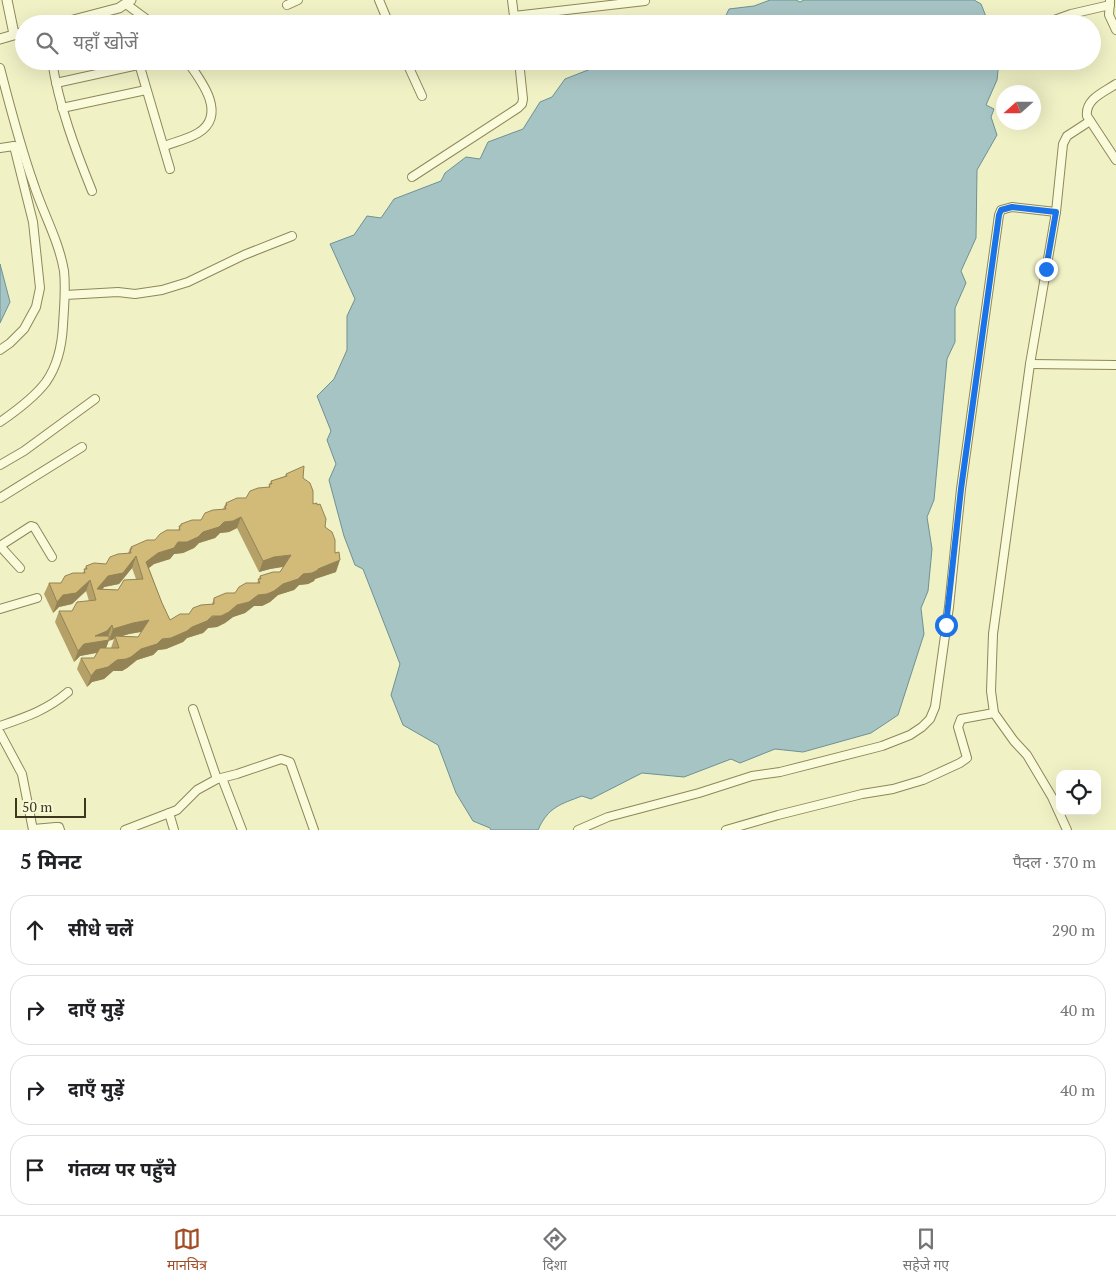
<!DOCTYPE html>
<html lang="hi">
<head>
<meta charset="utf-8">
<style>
  :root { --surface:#fff; --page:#f6f6f6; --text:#202124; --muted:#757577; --line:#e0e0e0; --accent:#a14d25 }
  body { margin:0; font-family:"PT Serif","Noto Sans Devanagari",serif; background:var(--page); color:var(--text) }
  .controls { position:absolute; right:15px; bottom:15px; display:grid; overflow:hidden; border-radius:10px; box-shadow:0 5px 20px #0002 }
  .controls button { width:45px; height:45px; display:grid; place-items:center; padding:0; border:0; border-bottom:1px solid var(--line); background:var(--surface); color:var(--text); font:25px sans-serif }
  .compass { position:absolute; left:996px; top:85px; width:45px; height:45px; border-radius:50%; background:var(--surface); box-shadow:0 5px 20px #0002; rotate:249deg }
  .scale { position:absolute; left:15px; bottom:12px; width:71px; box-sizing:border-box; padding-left:5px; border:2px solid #3d371e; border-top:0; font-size:14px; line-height:18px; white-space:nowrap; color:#3d371e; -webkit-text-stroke:4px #f7f8d6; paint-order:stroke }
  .stop { position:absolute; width:15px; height:15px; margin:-11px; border:4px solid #1a73e8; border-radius:50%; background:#fff }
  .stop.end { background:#1a73e8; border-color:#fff; box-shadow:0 1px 5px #0008 }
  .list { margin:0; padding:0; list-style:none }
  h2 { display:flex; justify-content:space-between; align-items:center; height:65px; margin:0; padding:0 20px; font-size:21px }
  h2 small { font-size:16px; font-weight:400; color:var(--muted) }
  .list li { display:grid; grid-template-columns:32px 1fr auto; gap:15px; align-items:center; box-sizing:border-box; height:70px; margin:0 10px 10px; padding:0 10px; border:1px solid var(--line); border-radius:20px }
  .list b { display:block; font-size:19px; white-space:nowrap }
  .list em { font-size:16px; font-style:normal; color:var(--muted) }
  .icon { flex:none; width:28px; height:28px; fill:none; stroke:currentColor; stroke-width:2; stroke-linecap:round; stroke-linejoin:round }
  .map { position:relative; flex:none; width:1116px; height:830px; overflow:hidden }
  .search { position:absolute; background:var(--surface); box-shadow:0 5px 20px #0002; left:15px; right:15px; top:15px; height:55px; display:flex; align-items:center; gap:12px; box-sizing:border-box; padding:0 18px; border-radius:28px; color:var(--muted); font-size:19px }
  .sheet { height:385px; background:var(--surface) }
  nav { display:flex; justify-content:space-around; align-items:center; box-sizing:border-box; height:70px; border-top:1px solid var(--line); background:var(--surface); font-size:14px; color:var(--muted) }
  nav a { display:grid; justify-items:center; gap:2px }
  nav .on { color:var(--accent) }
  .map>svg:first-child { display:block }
</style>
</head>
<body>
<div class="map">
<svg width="1116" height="830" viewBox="0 0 1116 830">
  <rect width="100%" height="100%" fill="#f0f1c5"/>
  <!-- water -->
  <g fill="#a7c4c5" stroke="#6d9194">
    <path d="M770,0H796L800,2L804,0H974L981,4L989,24H722L729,9L754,6Z"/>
    <path d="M611,61H999L997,80L986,105L994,109L991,117L997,135L977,170L976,238L961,271L966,283L955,308V342L947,359L934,500L927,517L932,549L928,591L921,608L924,634L898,715L871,733L803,752L775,749L740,763L731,759L684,777L642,773L591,799L582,796C561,804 548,807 538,830H491L490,828L473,821L456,793L438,745L403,725L391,695L400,664L363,569L355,565L344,536L329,480L336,464L327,440L331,431L317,396L334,379L347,350V316L355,299L330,244L354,235L367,216L381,218L394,199L441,181L445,173L466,157L480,159L488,142L523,129L540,102L552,97L565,79Z"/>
    <path d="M0,264L10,302L0,323Z"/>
  </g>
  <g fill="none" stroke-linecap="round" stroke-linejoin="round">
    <!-- minor casing -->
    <g stroke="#8e875a" stroke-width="10">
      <g id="minor">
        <path d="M379,0L389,24"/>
        <path d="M512,0L515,24"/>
        <path d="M1110,1L1109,15L1116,30"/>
        <path d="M126,4L153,24"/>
        <path d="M287,5L298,0"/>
        <path d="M514,16L645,1"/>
        <path d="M378,24L387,19"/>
        <path d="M1043,24L1071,14L1110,5"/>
        <path d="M52,61C59,106 75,149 92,191"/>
        <path d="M406,61L422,96"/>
        <path d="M0,68C10,107 20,146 34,185C43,213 59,241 64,271C66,289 64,307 63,325C62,345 58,365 46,382C34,398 16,411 0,422"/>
        <path d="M56,83L138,65L140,67L170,169"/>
        <path d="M1116,84C1104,92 1085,99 1087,116L1116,160"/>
        <path d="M62,108L146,90"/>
        <path d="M164,146C175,142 188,139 198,133C228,115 201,80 187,61"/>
        <path d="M0,148L14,146L17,148"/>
        <path d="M412,177L518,108L522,104L523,99L519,61"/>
        <path d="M65,295L118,292L135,294L162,290L188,282L244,255L292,236"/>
        <path d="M0,350L10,343L24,329L36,307L40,288L33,222L14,146"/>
        <path d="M1030,364L1116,365"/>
        <path d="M0,465L24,451L95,399"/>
        <path d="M0,498L82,447"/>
        <path d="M0,546L31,526L34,527L52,557"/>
        <path d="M0,546L20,568"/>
        <path d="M0,609L37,598"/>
        <path d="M193,709L217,779"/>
        <path d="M994,713L1014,741L1027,755L1052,797L1067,830"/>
        <path d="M0,726C26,717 47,710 68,692"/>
        <path d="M0,733L22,774L33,830"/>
        <path d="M222,778L242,830"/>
        <path d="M169,813L174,830"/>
        <path d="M33,829L56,827H59L60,830"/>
        <path d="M125,830L177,810L197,790L217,779L237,774L281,759L290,762L314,830"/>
        <path d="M578,830L608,817L699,793L752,776L780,772L882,746L910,735L922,727L930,719L935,707L949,607L961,489L999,215L1001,210L1012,207L1056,212"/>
        <path d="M726,830L778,815L862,794L893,789L923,780L960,763L967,758L958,727L961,719L994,713L991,691L993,634L1030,364L1056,212L1063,144L1067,136L1090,121"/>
      </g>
    </g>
    <!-- tertiary casing -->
    <g stroke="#8e875a" stroke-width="11">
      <g id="tertiary">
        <path d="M7,0L14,34"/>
        <path d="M58,24L119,8L131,0"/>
        <path d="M0,39L24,32"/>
      </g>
    </g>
    <!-- minor -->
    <use href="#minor" stroke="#fafbda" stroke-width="8"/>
    <!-- tertiary -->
    <use href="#tertiary" stroke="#fafbda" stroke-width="9"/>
  </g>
  <!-- wall -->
  <path fill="#b5a168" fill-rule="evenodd" d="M286,474L303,478L313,504L325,527L336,572L315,579L314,581L308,584L299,585L294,590L278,595L270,602L262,606H254L245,613L233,617L225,623L217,627L208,628L203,633L187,638L183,642L166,649L158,650L153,655L137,660L127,668L122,671H113L104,679L92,682L87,687L77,669L81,658H94L97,653L80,656L74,662L55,622L59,611H72L89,601L86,591L72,604L59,607L53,613L44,594L49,583H61L83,573L86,566L106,564L128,553L131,547L155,540L178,530L181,524L201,520L223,509L226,503L246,498L268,488L271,481L285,476ZM237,528L259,572L270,569L283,567L280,572L260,576L257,583L235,593L214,598L212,604L189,614L170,620L162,603L149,568L154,564L170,559L174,554L183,553L194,548L199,543L215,538L220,533L229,532ZM132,568L136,579L118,590L103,589L104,587L119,584ZM142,632L138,637L121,636L129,634ZM114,639L111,648H106L109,640Z"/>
  <!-- shaded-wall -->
  <g fill="#938355">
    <path d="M241,517L237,528L229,532L220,533L215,538L199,543L194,548L183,553L174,554L170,559L154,564L142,573L146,562L158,553L178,542L224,522Z"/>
    <path d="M291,555L287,566L270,569L259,572L263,561L274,557Z"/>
    <path d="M136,556L132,568L119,584L104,587L95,597L97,589L108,576Z"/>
    <path d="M340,560L336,572L315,579L314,581L308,584L299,585L294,590L278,595L270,602L262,606H254L245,613L233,617L225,623L217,627L208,628L203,633L187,638L183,642L166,649L158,650L153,655L137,660L127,668L122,671H113L104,679L92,682L87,687L91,676L96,670L162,639L192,627L303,574Z"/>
    <path d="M90,580L86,591L72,604L59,607L53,613L57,602L63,595Z"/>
    <path d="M149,620L145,631L129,634L116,638L115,636L114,639L109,641L113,629L133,623Z"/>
    <path d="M112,625L108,636L109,640L105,651L80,656L74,662L78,651L84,644L95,636Z"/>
  </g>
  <!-- building -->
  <path fill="#d2bb79" stroke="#938355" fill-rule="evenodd" d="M304,466L303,478L310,483L313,491V504L317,503V505L320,504L326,519L325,527L332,532L335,540V553L339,552L340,560L318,569V570L312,573L303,574L298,579L283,584L274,591L267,594L258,595L249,602L237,605L229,612L221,616H212L207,621L192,627L187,631L171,638L162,639L157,644L141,649L131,657L126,659L117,660L108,667L96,670L91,676L81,658H94L100,648H119L115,636L138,637L149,620L133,623L113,629L112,625L107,631L95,636H109V640L84,644L78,651L59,611H72L77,602L96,600L90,580L76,593L63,595L57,602L49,583H61L65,576L73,573H85L84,569H87L86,566L94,563L106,564L110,557L118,554L131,553L130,549H132L131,547L147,540H155L160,534L167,530H180L179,526H181V524L192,520H201L205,513L213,510L226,509L225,506L227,505L226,503L237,498H246L250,491L258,488L270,487L269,484H272L271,481L287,476L286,474ZM241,517L263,561L274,557L291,555L280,572H273L260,576L261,579H258L260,583H246L239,587L235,593H226L214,598V604L201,605L193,608L189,614H180L170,620L162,603L146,562L158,553L174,548L178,542H187L198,537L203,532L219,527L224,522L233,521ZM136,556L143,579L124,580L118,590L97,589L108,576L123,573Z"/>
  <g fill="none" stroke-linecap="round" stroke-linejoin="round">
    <!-- route -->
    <path stroke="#1a73e8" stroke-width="6" d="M946,625L961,489L999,215L1001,210L1012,207L1056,212L1046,269"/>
  </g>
</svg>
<div class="controls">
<button><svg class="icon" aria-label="locate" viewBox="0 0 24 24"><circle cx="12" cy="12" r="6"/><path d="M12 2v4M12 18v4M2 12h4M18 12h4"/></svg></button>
</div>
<svg class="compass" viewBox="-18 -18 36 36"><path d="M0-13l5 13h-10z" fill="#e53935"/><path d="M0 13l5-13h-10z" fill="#757577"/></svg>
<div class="scale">50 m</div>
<div class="stop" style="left:946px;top:625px"></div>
<div class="stop end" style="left:1046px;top:269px"></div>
<div class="search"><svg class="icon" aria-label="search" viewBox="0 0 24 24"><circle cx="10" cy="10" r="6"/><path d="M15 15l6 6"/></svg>यहाँ खोजें</div>
</div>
<section class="sheet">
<h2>5 मिनट<small>पैदल · 370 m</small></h2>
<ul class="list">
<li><svg class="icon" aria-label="ahead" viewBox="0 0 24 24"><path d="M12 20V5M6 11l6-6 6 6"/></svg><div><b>सीधे चलें</b></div><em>290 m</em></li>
<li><svg class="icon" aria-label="right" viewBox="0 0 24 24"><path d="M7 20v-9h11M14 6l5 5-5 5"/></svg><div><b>दाएँ मुड़ें</b></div><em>40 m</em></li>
<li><svg class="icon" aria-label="right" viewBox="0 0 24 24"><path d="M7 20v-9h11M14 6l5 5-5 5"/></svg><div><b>दाएँ मुड़ें</b></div><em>40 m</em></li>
<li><svg class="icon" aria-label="arrive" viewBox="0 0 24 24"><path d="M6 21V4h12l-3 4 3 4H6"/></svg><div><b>गंतव्य पर पहुँचे</b></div></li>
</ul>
</section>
<nav>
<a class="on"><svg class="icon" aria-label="map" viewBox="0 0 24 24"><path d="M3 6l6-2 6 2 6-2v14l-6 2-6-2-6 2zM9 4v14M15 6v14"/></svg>मानचित्र</a>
<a><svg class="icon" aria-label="directions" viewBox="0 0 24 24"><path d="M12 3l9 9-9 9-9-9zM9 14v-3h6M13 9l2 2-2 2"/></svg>दिशा</a>
<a><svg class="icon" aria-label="saved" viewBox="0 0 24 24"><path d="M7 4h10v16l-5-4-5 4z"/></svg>सहेजे गए</a>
</nav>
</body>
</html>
